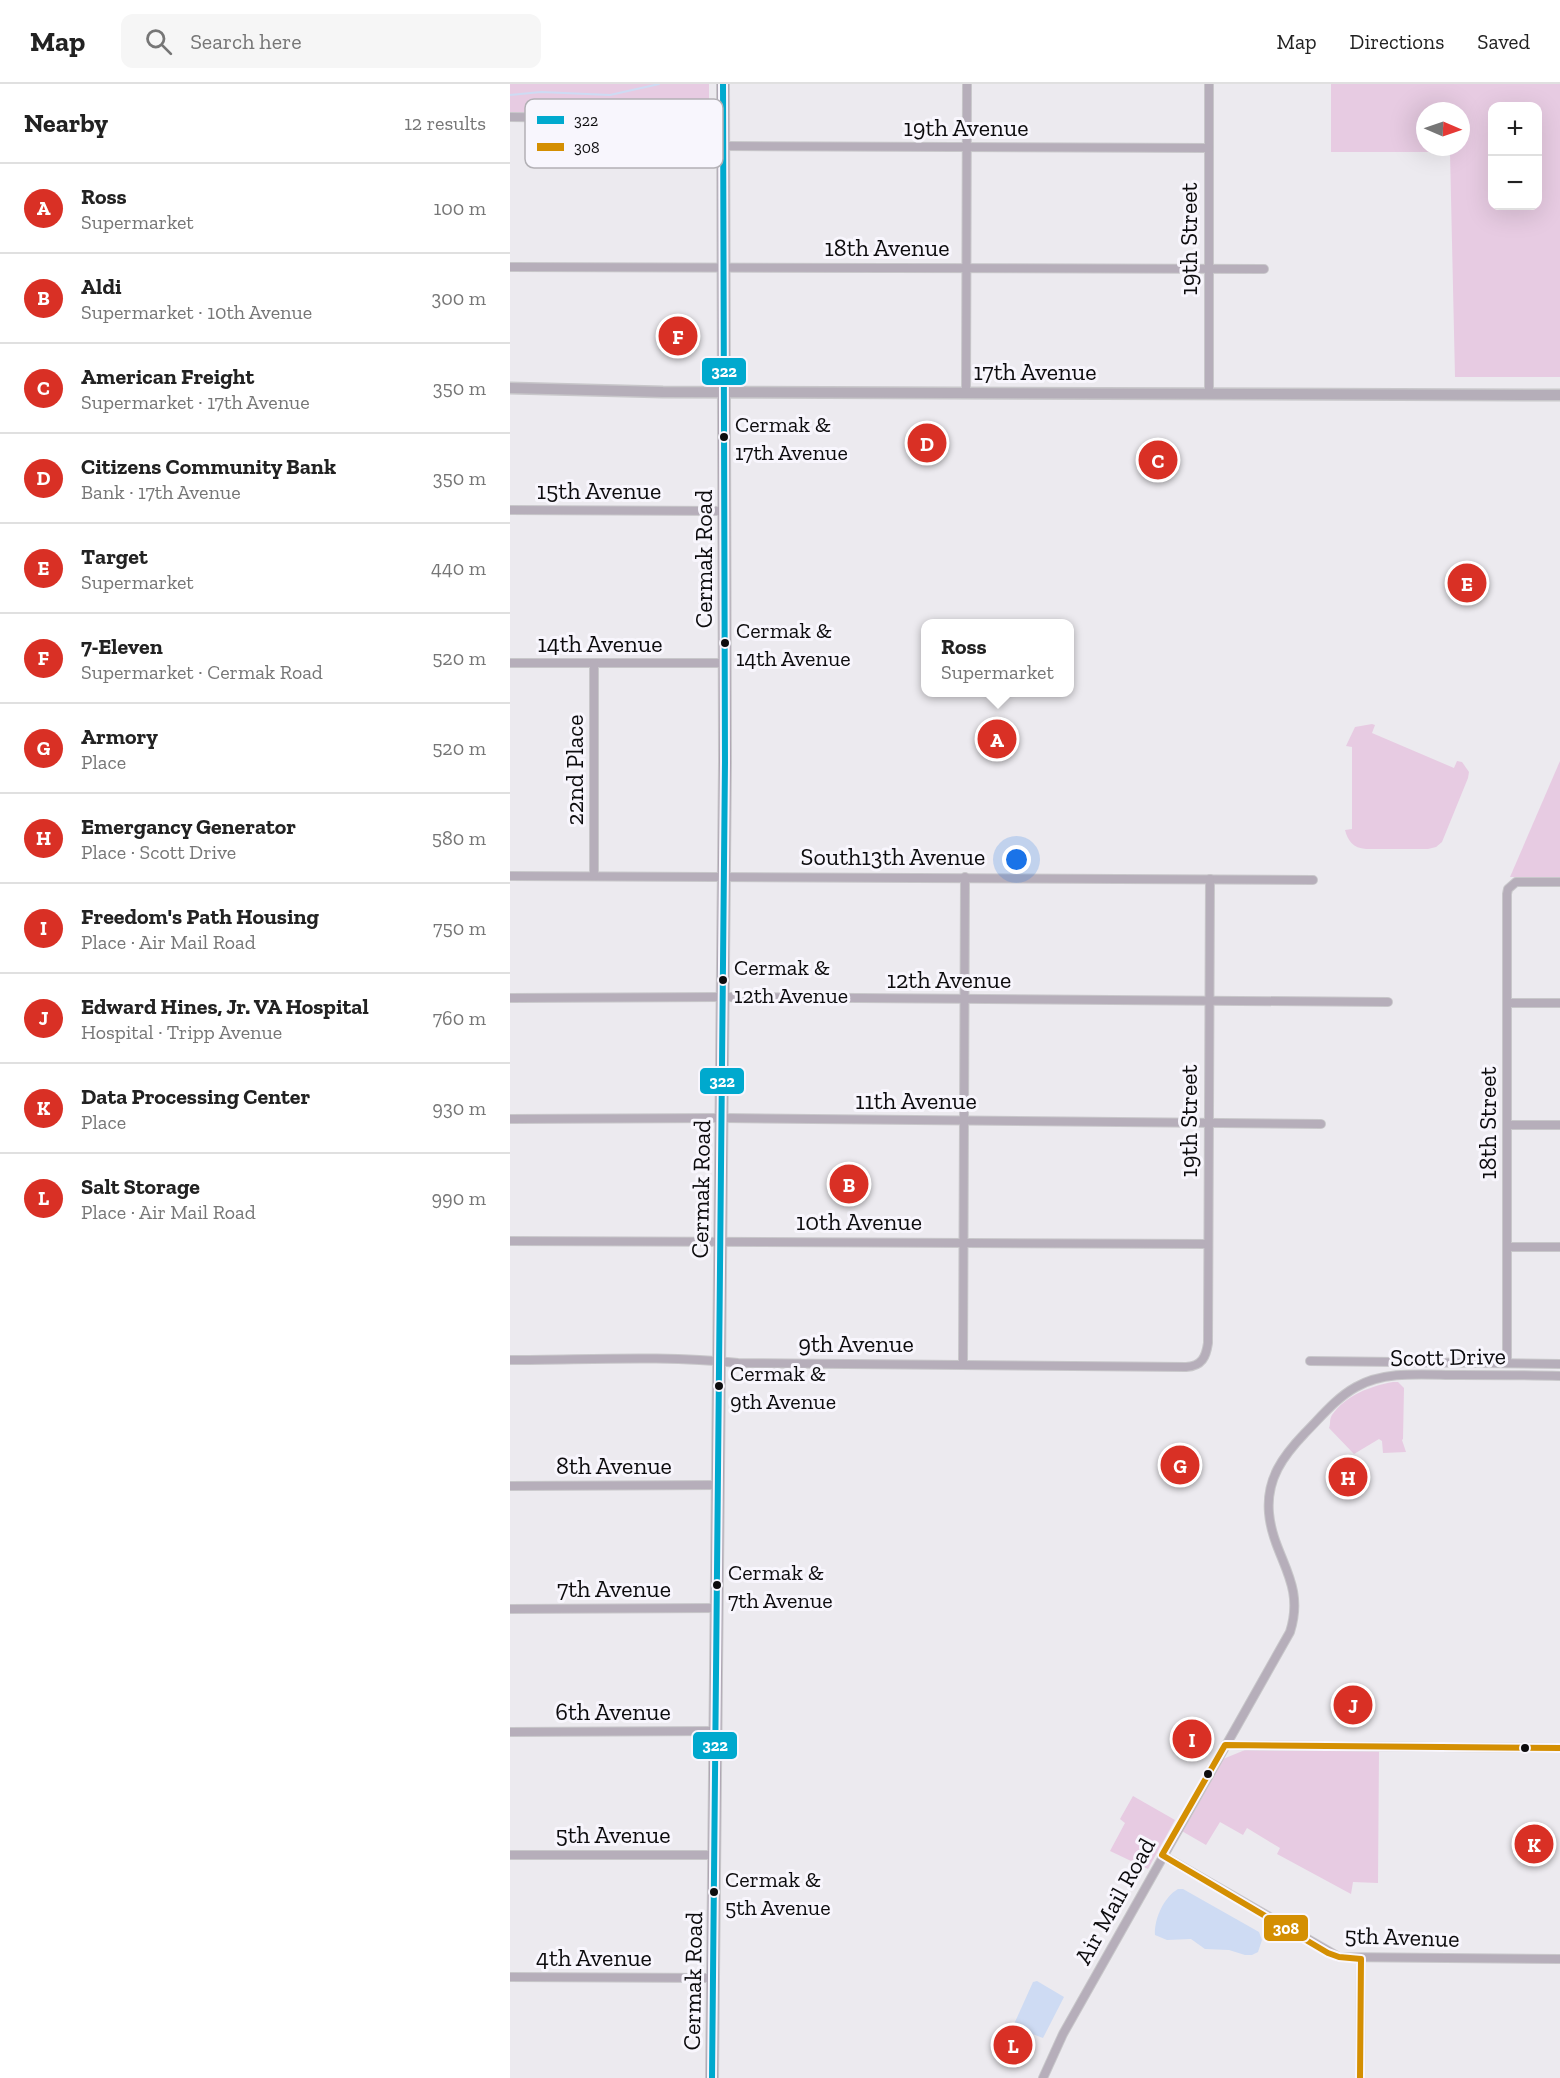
<!DOCTYPE html>
<html lang="en">
<head>
<meta charset="utf-8">
<style>
  :root { --surface:#fff; --page:#f6f6f6; --text:#222; --muted:#767676; --line:#e0e0e0; --accent:#d93025 }
  body { margin:0; font-family:"Zilla Slab",serif; background:var(--page); color:var(--text) }
  .controls { position:absolute; right:18px; top:18px; display:grid; overflow:hidden; border-radius:12px; box-shadow:0 6px 24px #0002 }
  .controls button { width:54px; height:54px; display:grid; place-items:center; padding:0; border:0; border-bottom:2px solid var(--line); background:var(--surface); color:var(--text); font:30px sans-serif }
  .compass { position:absolute; left:906px; top:18px; width:54px; height:54px; border-radius:50%; background:var(--surface); box-shadow:0 6px 24px #0002; rotate:92deg }
  .you { position:absolute; left:507px; top:776px; width:21px; height:21px; margin:-15px; border:4px solid #fff; border-radius:50%; background:#1a73e8; box-shadow:0 0 0 9px #1a73e833 }
  .badge { display:grid; place-items:center; width:39px; height:39px; border-radius:50%; background:var(--accent); color:#fff; font-size:20px; font-weight:700 }
  .pin { position:absolute; translate:-50% -50%; border:3px solid #fff; box-shadow:0 2px 6px #0006 }
  .popup { position:absolute; left:411px; top:535px; width:153px; height:78px; box-sizing:border-box; display:grid; place-content:center; border-radius:12px; background:var(--surface); filter:drop-shadow(0 2px 4px #0005); font-size:20px; white-space:nowrap; color:var(--muted) }
  .popup b { font-size:22px; color:var(--text) }
  .popup::after { content:''; position:absolute; left:50%; top:100%; margin-left:-12px; border:12px solid transparent; border-top-color:var(--surface) }
  .list { margin:0; padding:0; list-style:none }
  h2 { display:flex; justify-content:space-between; align-items:center; height:78px; margin:0; padding:0 24px; font-size:26px }
  h2 small { font-size:20px; font-weight:400; color:var(--muted) }
  .list li { display:grid; grid-template-columns:39px 1fr auto; gap:18px; align-items:center; box-sizing:border-box; height:90px; padding:0 24px; border-top:2px solid var(--line) }
  .list b { display:block; font-size:22px; white-space:nowrap }
  .list p { margin:0; font-size:20px; white-space:nowrap; color:var(--muted) }
  .list em { font-size:20px; font-style:normal; color:var(--muted) }
  .icon { flex:none; width:33px; height:33px; fill:none; stroke:currentColor; stroke-width:2; stroke-linecap:round; stroke-linejoin:round }
  .map { position:relative; flex:none; width:1050px; height:1994px; overflow:hidden }
  header { display:flex; align-items:center; gap:36px; box-sizing:border-box; height:84px; padding:0 30px; background:var(--surface); border-bottom:2px solid var(--line) }
  header strong { font-size:28px }
  nav { display:flex; gap:33px; margin-inline-start:auto; font-size:21px }
  .search { width:420px; height:54px; background:var(--page); display:flex; align-items:center; gap:15px; box-sizing:border-box; padding:0 21px; border-radius:12px; color:var(--muted); font-size:22px }
  main { display:flex }
  aside { flex:1; background:var(--surface) }
  .map>svg:first-child { display:block }
</style>
</head>
<body>
<header>
<strong>Map</strong>
<div class="search"><svg class="icon" aria-label="search" viewBox="0 0 24 24"><circle cx="10" cy="10" r="6"/><path d="M15 15l6 6"/></svg>Search here</div>
<nav><a>Map</a><a>Directions</a><a>Saved</a></nav>
</header>
<main>
<aside>
<h2>Nearby<small>12 results</small></h2>
<ul class="list">
<li><span class="badge">A</span><div><b>Ross</b><p>Supermarket</p></div><em>100 m</em></li>
<li><span class="badge">B</span><div><b>Aldi</b><p>Supermarket · 10th Avenue</p></div><em>300 m</em></li>
<li><span class="badge">C</span><div><b>American Freight</b><p>Supermarket · 17th Avenue</p></div><em>350 m</em></li>
<li><span class="badge">D</span><div><b>Citizens Community Bank</b><p>Bank · 17th Avenue</p></div><em>350 m</em></li>
<li><span class="badge">E</span><div><b>Target</b><p>Supermarket</p></div><em>440 m</em></li>
<li><span class="badge">F</span><div><b>7-Eleven</b><p>Supermarket · Cermak Road</p></div><em>520 m</em></li>
<li><span class="badge">G</span><div><b>Armory</b><p>Place</p></div><em>520 m</em></li>
<li><span class="badge">H</span><div><b>Emergancy Generator</b><p>Place · Scott Drive</p></div><em>580 m</em></li>
<li><span class="badge">I</span><div><b>Freedom's Path Housing</b><p>Place · Air Mail Road</p></div><em>750 m</em></li>
<li><span class="badge">J</span><div><b>Edward Hines, Jr. VA Hospital</b><p>Hospital · Tripp Avenue</p></div><em>760 m</em></li>
<li><span class="badge">K</span><div><b>Data Processing Center</b><p>Place</p></div><em>930 m</em></li>
<li><span class="badge">L</span><div><b>Salt Storage</b><p>Place · Air Mail Road</p></div><em>990 m</em></li>
</ul>
</aside>
<div class="map">
<svg width="1050" height="1994" viewBox="0 0 1050 1994">
  <rect width="100%" height="100%" fill="#eceaef"/>
  <!-- green -->
  <g fill="#e7cbe2" fill-rule="evenodd">
    <path d="M0,0H199V30L190,39L156,40V36L144,30H0Z"/>
    <path d="M821,0H1050V293H945L940,68H821ZM982,22H1028V122H982ZM915,27H951V63H915Z"/>
    <path d="M862,640L865,641L862,649L944,684L947,677L952,678L959,688L958,694L932,758L926,763L918,765H856C843,764 838,757 835,746L842,745V663L836,662L845,643Z"/>
    <path d="M1050,677V793H1000Z"/>
    <path d="M883,1298H888L894,1304L893,1355L892,1356L896,1368L873,1369L872,1357L869,1355L844,1370L819,1344C821,1339 819,1336 822,1331C836,1311 861,1302 883,1298Z"/>
    <path d="M735,1666L869,1667L868,1799L843,1798L841,1810L767,1770L770,1764L737,1744L733,1751L710,1738L696,1761L670,1746L705,1684L713,1675Z"/>
    <path d="M623,1712L665,1736L638,1785L600,1767L615,1739L610,1735Z"/>
  </g>
  <!-- water -->
  <g fill="#cedbf3">
    <path d="M668,1805H673L749,1848L752,1856L748,1868L742,1871H735L719,1866L695,1865L681,1855L657,1856L645,1851C644,1835 654,1813 668,1805Z"/>
    <path d="M527,1897L554,1913L533,1954L506,1944L505,1938L523,1898Z"/>
  </g>
  <g fill="none" stroke-linecap="round" stroke-linejoin="round">
    <!-- stream -->
    <path stroke="#cedbf3" stroke-width="2" d="M0,11L31,8L100,11L149,0"/>
    <!-- street casing -->
    <g stroke="#c8c7ca" stroke-width="10">
      <g id="street">
        <path d="M699,0V310"/>
        <path d="M0,33L149,35L157,30"/>
        <path d="M213,62L699,64"/>
        <path d="M0,183L754,185"/>
        <path d="M456,309L457,0"/>
        <path d="M0,426L215,427"/>
        <path d="M0,579H215"/>
        <path d="M0,792L803,796"/>
        <path d="M84,792V579"/>
        <path d="M0,914L213,913L878,918"/>
        <path d="M997,919H1050"/>
        <path d="M0,1035L213,1034L811,1040"/>
        <path d="M997,1041H1050"/>
        <path d="M0,1157L698,1160"/>
        <path d="M997,1163H1050"/>
        <path d="M0,1276C76,1276 153,1271 228,1279L676,1283C692,1282 696,1273 698,1259L700,795"/>
        <path d="M800,1277L1050,1280"/>
        <path d="M997,1279V810L998,805L1006,798H1050"/>
        <path d="M453,1280L455,793"/>
        <path d="M0,1402L209,1401"/>
        <path d="M0,1525L208,1524"/>
        <path d="M0,1648L207,1647"/>
        <path d="M715,1661L1050,1664"/>
        <path d="M0,1771H206"/>
        <path d="M652,1771L829,1873L1050,1875"/>
        <path d="M0,1893L205,1894"/>
        <path d="M533,1994L553,1950L780,1548C796,1498 763,1474 759,1429C756,1395 773,1372 795,1349C811,1333 826,1314 846,1303C876,1286 915,1291 949,1291C983,1291 1016,1291 1050,1292"/>
        <path d="M850,1994L851,1875"/>
      </g>
    </g>
    <!-- secondary casing -->
    <g stroke="#c8c7ca" stroke-width="13">
      <path id="secondary" d="M0,304L153,308L1050,311"/>
    </g>
    <!-- primary casing -->
    <g stroke="#c8c7ca" stroke-width="14">
      <path id="primary" d="M202,1994L215,678L213,0"/>
    </g>
    <!-- street -->
    <use href="#street" stroke="#b6aeba" stroke-width="8"/>
    <!-- secondary -->
    <use href="#secondary" stroke="#b5aeb9" stroke-width="10"/>
    <!-- primary -->
    <use href="#primary" stroke="#afa6b3" stroke-width="12"/>
    <!-- bus-1 casing -->
    <g stroke="#f8f6fd" stroke-width="10">
      <path id="bus-1" d="M202,1994L215,678L213,0"/>
    </g>
    <!-- bus-2 casing -->
    <g stroke="#f8f6fd" stroke-width="10">
      <path id="bus-2" d="M850,1994L851,1875L829,1873L818,1869L652,1771L715,1661L1050,1664"/>
    </g>
    <!-- bus-1 -->
    <use href="#bus-1" stroke="#00a9ce" stroke-width="6"/>
    <!-- bus-2 -->
    <use href="#bus-2" stroke="#d48f02" stroke-width="6"/>
  </g>
  <!-- markers -->
  <g fill="#0d0c0e" stroke="#f8f6fd" stroke-width="2">
    <circle cx="214" cy="353" r="5"/>
    <circle cx="215" cy="559" r="5"/>
    <circle cx="213" cy="896" r="5"/>
    <circle cx="209" cy="1302" r="5"/>
    <circle cx="207" cy="1501" r="5"/>
    <circle cx="1015" cy="1664" r="5"/>
    <circle cx="698" cy="1690" r="5"/>
    <circle cx="204" cy="1808" r="5"/>
  </g>
  <g text-anchor="middle" stroke-width="6" stroke-linejoin="round" paint-order="stroke">
    <!-- bus labels -->
    <g font-size="22" fill="#0d0c0e" stroke="#f8f6fd" text-anchor="start">
      <text x="225" y="348">Cermak &amp;<tspan x="225" dy="28">17th Avenue</tspan></text>
      <text x="226" y="554">Cermak &amp;<tspan x="226" dy="28">14th Avenue</tspan></text>
      <text x="224" y="891">Cermak &amp;<tspan x="224" dy="28">12th Avenue</tspan></text>
      <text x="220" y="1297">Cermak &amp;<tspan x="220" dy="28">9th Avenue</tspan></text>
      <text x="218" y="1496">Cermak &amp;<tspan x="218" dy="28">7th Avenue</tspan></text>
      <text x="215" y="1803">Cermak &amp;<tspan x="215" dy="28">5th Avenue</tspan></text>
    </g>
    <!-- street labels -->
    <g font-size="24" fill="#0d0c0e" stroke="#f8f6fd">
      <text x="456" y="52">19th Avenue</text>
      <text transform="translate(679 155) rotate(-90)" y="8">19th Street</text>
      <text x="377" y="172">18th Avenue</text>
      <text x="525" y="296">17th Avenue</text>
      <text x="89" y="415">15th Avenue</text>
      <text transform="translate(194 475) rotate(-90)" y="8">Cermak Road</text>
      <text x="90" y="568">14th Avenue</text>
      <text transform="translate(65 686) rotate(-90)" y="8">22nd Place</text>
      <text x="383" y="781">South13th Avenue</text>
      <text x="439" y="904">12th Avenue</text>
      <text x="406" y="1025">11th Avenue</text>
      <text transform="translate(679 1037) rotate(-90)" y="8">19th Street</text>
      <text transform="translate(978 1039) rotate(-90)" y="8">18th Street</text>
      <text transform="translate(191 1105) rotate(-89)" y="8">Cermak Road</text>
      <text x="349" y="1146">10th Avenue</text>
      <text x="346" y="1268">9th Avenue</text>
      <text transform="translate(938 1273) rotate(-1)" y="8">Scott Drive</text>
      <text x="104" y="1390">8th Avenue</text>
      <text x="104" y="1513">7th Avenue</text>
      <text x="103" y="1636">6th Avenue</text>
      <text x="103" y="1759">5th Avenue</text>
      <text transform="translate(605 1817) rotate(-61)" y="8">Air Mail Road</text>
      <text transform="translate(892 1853) rotate(2)" y="8">5th Avenue</text>
      <text x="84" y="1882">4th Avenue</text>
      <text transform="translate(183 1897) rotate(-89)" y="8">Cermak Road</text>
    </g>
  </g>
  <!-- legend -->
  <rect x="15" y="15" width="198" height="69" rx="9" fill="#f8f6fd" stroke="#b2b0b5" stroke-width="1.5"/>
  <rect x="27" y="32" width="27" height="8" fill="#00a9ce"/>
  <rect x="27" y="59" width="27" height="8" fill="#d48f02"/>
  <g font-size="16" fill="#0d0c0e">
    <text x="64" y="42">322</text>
    <text x="64" y="69">308</text>
  </g>
  <g stroke="#f8f6fd" stroke-width="2">
    <rect x="191" y="273" width="46" height="29" rx="6" fill="#00a9ce"/>
    <rect x="189" y="983" width="46" height="28" rx="6" fill="#00a9ce"/>
    <rect x="182" y="1647" width="46" height="29" rx="6" fill="#00a9ce"/>
    <rect x="753" y="1830" width="46" height="28" rx="6" fill="#d48f02"/>
  </g>
  <g font-size="16" text-anchor="middle" font-weight="bold" fill="#fff">
    <text x="214" y="293">322</text>
    <text x="212" y="1003">322</text>
    <text x="205" y="1667">322</text>
    <text x="776" y="1850">308</text>
  </g>
</svg>
<div class="controls">
<button>+</button>
<button>−</button>
</div>
<svg class="compass" viewBox="-18 -18 36 36"><path d="M0-13l5 13h-10z" fill="#e53935"/><path d="M0 13l5-13h-10z" fill="#767676"/></svg>
<div class="you"></div>
<div class="pin badge" style="left:487px;top:655px">A</div>
<div class="popup"><b>Ross</b>Supermarket</div>
<div class="pin badge" style="left:339px;top:1100px">B</div>
<div class="pin badge" style="left:648px;top:376px">C</div>
<div class="pin badge" style="left:417px;top:359px">D</div>
<div class="pin badge" style="left:957px;top:499px">E</div>
<div class="pin badge" style="left:168px;top:252px">F</div>
<div class="pin badge" style="left:670px;top:1381px">G</div>
<div class="pin badge" style="left:838px;top:1393px">H</div>
<div class="pin badge" style="left:682px;top:1655px">I</div>
<div class="pin badge" style="left:843px;top:1621px">J</div>
<div class="pin badge" style="left:1024px;top:1760px">K</div>
<div class="pin badge" style="left:503px;top:1961px">L</div>
</div>
</main>
</body>
</html>
